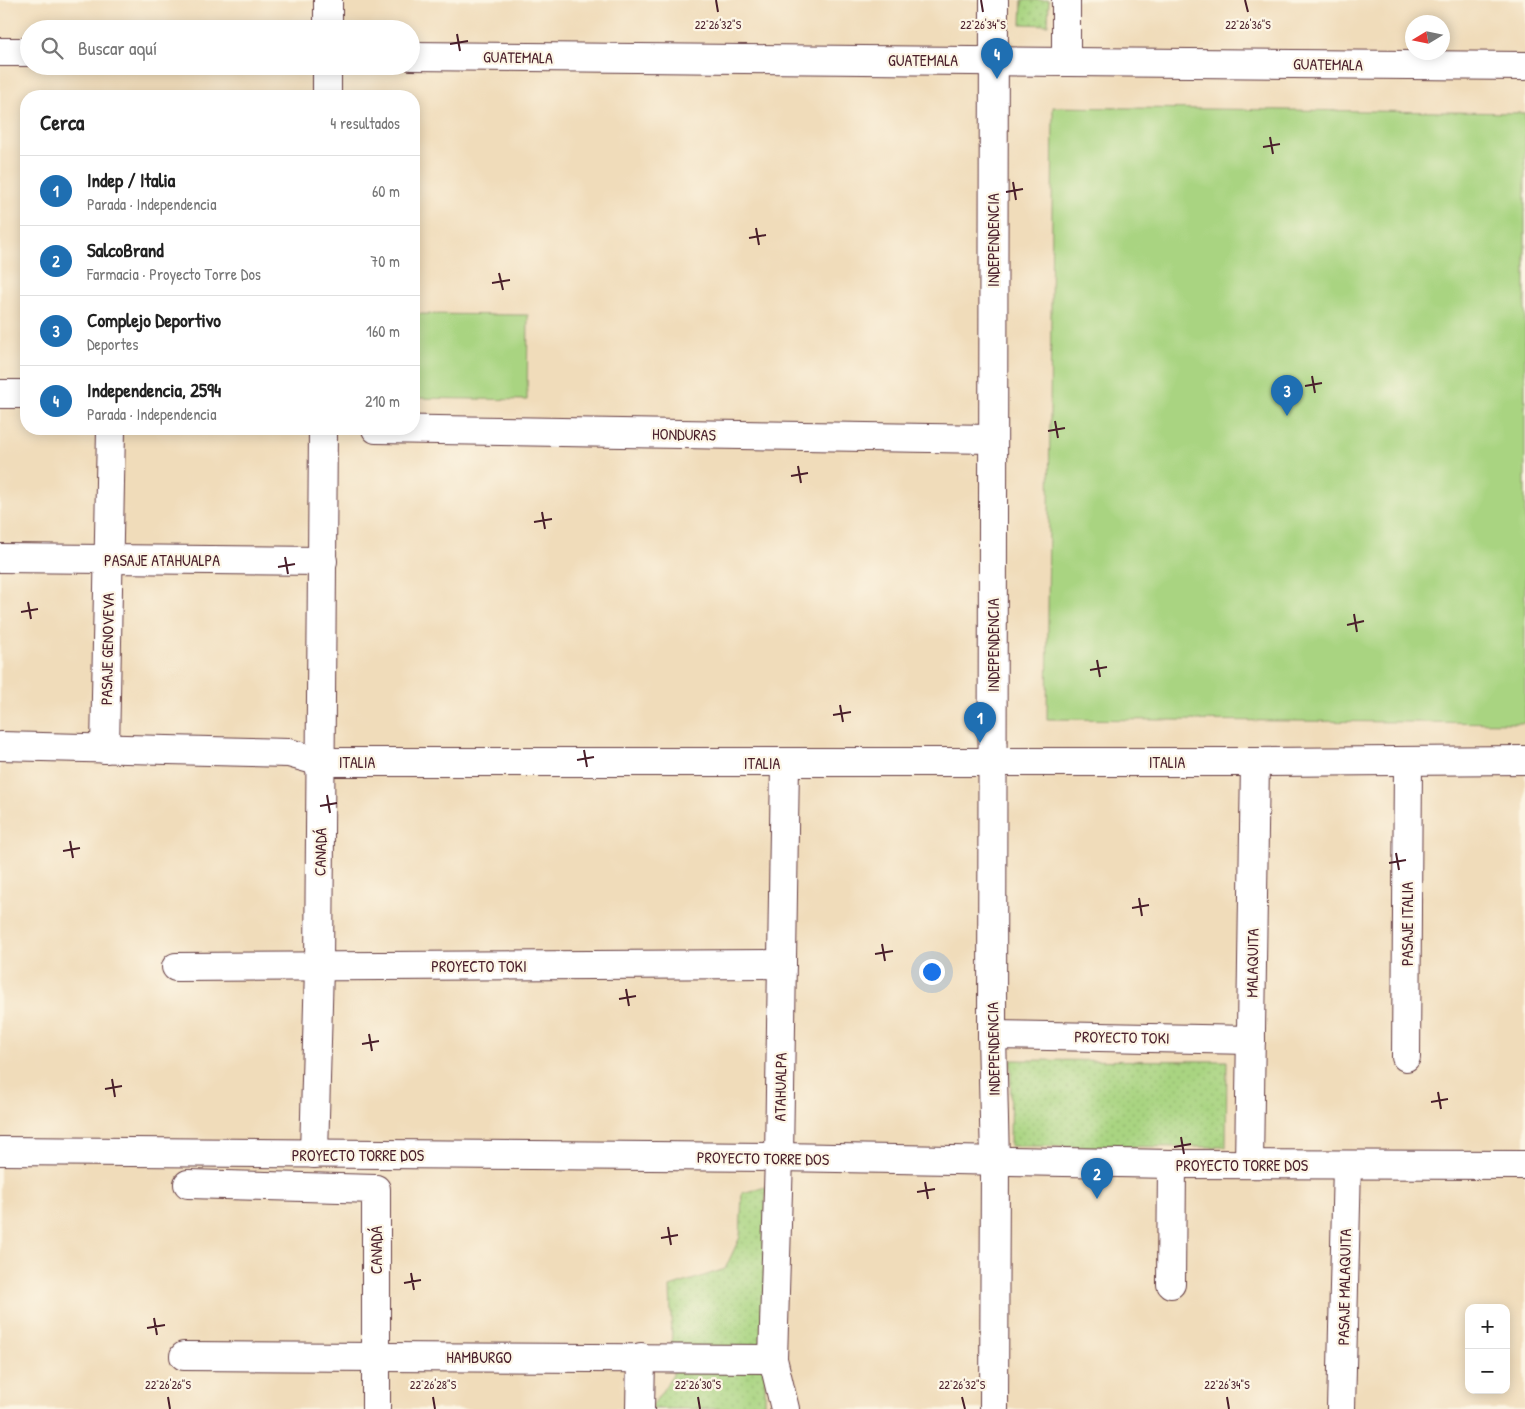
<!DOCTYPE html>
<html lang="es">
<head>
<meta charset="utf-8">
<style>
  :root { --surface:#fff; --page:#f2f2f2; --text:#222; --muted:#767676; --line:#e0e0e0; --accent:#1f6fb2 }
  body { margin:0; font-family:"Patrick Hand",sans-serif; background:var(--page); color:var(--text) }
  .controls { position:absolute; right:15px; bottom:15px; display:grid; overflow:hidden; border-radius:10px; box-shadow:0 2px 12px #0003 }
  .controls button { width:45px; height:45px; display:grid; place-items:center; padding:0; border:0; border-bottom:1px solid var(--line); background:var(--surface); color:var(--text); font:25px sans-serif }
  .compass { position:absolute; left:1405px; top:15px; width:45px; height:45px; border-radius:50%; background:var(--surface); box-shadow:0 2px 12px #0003; rotate:260deg }
  .you { position:absolute; left:931px; top:971px; width:18px; height:18px; margin:-12px; border:4px solid #fff; border-radius:50%; background:#1a73e8; box-shadow:0 0 0 8px #1a73e833 }
  .badge { display:grid; place-items:center; width:32px; height:32px; border-radius:50%; background:var(--accent); color:#fff; font-size:16px; font-weight:700 }
  .pin { position:absolute; translate:-50% -41px; filter:drop-shadow(0 1px 2px #0008) }
  .pin::after { content:''; position:absolute; top:26px; width:18px; height:15px; background:inherit; clip-path:polygon(0 0,100% 0,50% 100%) }
  .list { margin:0; padding:0; list-style:none }
  h2 { display:flex; justify-content:space-between; align-items:center; height:65px; margin:0; padding:0 20px; font-size:21px }
  h2 small { font-size:16px; font-weight:400; color:var(--muted) }
  .list li { display:grid; grid-template-columns:32px 1fr auto; gap:15px; align-items:center; box-sizing:border-box; height:70px; padding:0 20px; border-top:1px solid var(--line) }
  .list b { display:block; font-size:19px; white-space:nowrap }
  .list p { margin:0; font-size:16px; white-space:nowrap; color:var(--muted) }
  .list em { font-size:16px; font-style:normal; color:var(--muted) }
  .icon { flex:none; width:28px; height:28px; fill:none; stroke:currentColor; stroke-width:2; stroke-linecap:round; stroke-linejoin:round }
  .map { position:relative; flex:none; width:1525px; height:1409px; overflow:hidden }
  .search { position:absolute; background:var(--surface); box-shadow:0 2px 12px #0003; left:20px; top:20px; width:400px; height:55px; display:flex; align-items:center; gap:12px; box-sizing:border-box; padding:0 18px; border-radius:28px; color:var(--muted); font-size:19px }
  .panel { position:absolute; background:var(--surface); box-shadow:0 2px 12px #0003; left:20px; top:90px; width:400px; height:345px; border-radius:20px }
  .map>svg:first-child { display:block }
</style>
</head>
<body>
<div class="map">
<svg width="1525" height="1409" viewBox="0 0 1525 1409">
  <defs>
    <pattern id="grass-dots" width="8" height="8" patternUnits="userSpaceOnUse" patternTransform="scale(1.25)"><rect width="8" height="8" fill="#a9d481"/><path d="M2 2h.1M6 6h.1" fill="none" stroke="#93b670" stroke-width="1.8" stroke-linecap="round"/></pattern>
  </defs>
  <rect width="100%" height="100%" fill="#fcf5e5"/>
  <filter id="ink" filterUnits="userSpaceOnUse"><feTurbulence type="fractalNoise" baseFrequency=".02" numOctaves="2"/><feDisplacementMap in="SourceGraphic" scale="10" xChannelSelector="R" yChannelSelector="G"/><feConvolveMatrix kernelMatrix="1 2 1 2 8 2 1 2 1" color-interpolation-filters="sRGB"/></filter>
  <filter id="wash" filterUnits="userSpaceOnUse"><feTurbulence type="fractalNoise" baseFrequency=".0096" numOctaves="4" result="noise"/><feDisplacementMap in="SourceGraphic" scale="20" xChannelSelector="R" yChannelSelector="G"/><feGaussianBlur stdDeviation="1.12" result="paint"/><feColorMatrix in="noise" values="0 0 0 0 0 0 0 0 0 0 0 0 0 0 0 0 0 1.4 0 .05"/><feComposite in="paint" operator="in"/></filter>
  <g filter="url(#wash)">
    <rect width="100%" height="100%" fill="#f0dcba"/>
    <!-- grass -->
    <g fill="url(#grass-dots)" stroke="#7a7a56">
      <path d="M1022,0H1049L1048,25L1021,24Z"/>
      <path d="M1011,1060L1227,1061L1226,1147L1010,1146Z"/>
      <path d="M766,1187L765,1409H652V1406L673,1375L670,1287L725,1269L740,1237L742,1193Z"/>
    </g>
    <!-- garden -->
    <g fill="#a9d481" stroke="#7a7a56">
      <path d="M1053,107L1525,113V723L1047,719Z"/>
      <path d="M414,314L528,315L527,400L414,398Z"/>
    </g>
  </g>
  <g filter="url(#ink)">
    <g fill="none" stroke-linecap="round" stroke-linejoin="round">
      <!-- minor casing -->
      <g stroke="#633b40" stroke-width="30">
        <g id="minor">
          <path d="M994,0L992,1035L995,1162L994,1409"/>
          <path d="M328,29V0"/>
          <path d="M0,52H29"/>
          <path d="M411,56L1525,66"/>
          <path d="M1066,62V0"/>
          <path d="M327,96V66"/>
          <path d="M0,394H26"/>
          <path d="M376,429L992,439"/>
          <path d="M0,558L323,561"/>
          <path d="M0,746L289,753L321,762H1255L1525,760"/>
          <path d="M105,749L111,429"/>
          <path d="M785,763L779,1157L773,1359L785,1409"/>
          <path d="M176,967L782,964"/>
          <path d="M992,1035L1251,1040"/>
          <path d="M1406,1057L1408,761"/>
          <path d="M0,1151L779,1157L1172,1164L1525,1165"/>
          <path d="M314,1154L319,967L323,429"/>
          <path d="M1249,1164L1255,762"/>
          <path d="M188,1184L376,1189V1409"/>
          <path d="M1171,1284L1172,1164"/>
          <path d="M184,1356L773,1359"/>
          <path d="M640,1409L641,1357"/>
          <path d="M1341,1409L1347,1165"/>
        </g>
      </g>
      <!-- minor -->
      <use href="#minor" stroke="#fff" stroke-width="28"/>
    </g>
  </g>
  <!-- ticks -->
  <path fill="none" stroke="#4a1f2b" stroke-width="2" d="M716,0L718,12M981,0L983,12M1245,0L1248,12M457,34L460,51M450,44L468,41M1270,137L1273,154M1263,147L1280,144M1013,182L1016,200M1006,192L1023,189M756,228L759,245M749,238L766,235M499,273L503,290M492,283L510,280M1312,376L1315,393M1305,386L1322,383M1055,421L1058,438M1048,431L1065,428M798,466L801,483M791,476L808,473M542,512L545,529M534,522L552,519M285,557L288,574M278,567L295,564M28,602L31,619M21,612L38,609M1354,614L1357,632M1347,625L1364,621M1097,660L1100,677M1090,670L1107,667M840,705L843,722M833,715L851,712M584,750L587,767M577,760L594,757M327,795L330,813M320,806L337,803M70,841L73,858M63,851L80,848M1396,853L1399,870M1389,863L1406,860M1139,898L1142,916M1132,908L1149,905M882,944L885,961M875,954L893,951M626,989L629,1006M619,999L636,996M369,1034L372,1051M362,1044L379,1041M112,1079L115,1097M105,1089L122,1086M1438,1092L1441,1109M1431,1102L1448,1099M1181,1137L1184,1154M1174,1147L1191,1144M925,1182L928,1199M917,1192L935,1189M668,1227L671,1245M661,1238L678,1235M411,1273L414,1290M404,1283L421,1280M154,1318L157,1335M147,1328L165,1325M168,1397L170,1409M433,1397L435,1409M698,1397L700,1409M962,1397L965,1409M1227,1397L1229,1409"/>
  <g text-anchor="middle" stroke-width="4.5" stroke-linejoin="round" paint-order="stroke">
    <!-- street labels -->
    <g font-size="16" fill="#4a1f2b" stroke="#fcf5e5">
      <text transform="translate(518 57) rotate(1)" y="6">GUATEMALA</text>
      <text x="923" y="66">GUATEMALA</text>
      <text transform="translate(1328 64) rotate(1)" y="6">GUATEMALA</text>
      <text transform="translate(993 240) rotate(-90)" y="6">INDEPENDENCIA</text>
      <text transform="translate(684 434) rotate(1)" y="6">HONDURAS</text>
      <text x="162" y="566">PASAJE ATAHUALPA</text>
      <text transform="translate(993 645) rotate(-90)" y="6">INDEPENDENCIA</text>
      <text transform="translate(107 649) rotate(-89)" y="6">PASAJE GENOVEVA</text>
      <text x="357" y="768">ITALIA</text>
      <text x="1167" y="768">ITALIA</text>
      <text x="762" y="769">ITALIA</text>
      <text transform="translate(320 852) rotate(-89)" y="6">CANADÁ</text>
      <text transform="translate(1407 924) rotate(-90)" y="6">PASAJE ITALIA</text>
      <text transform="translate(1252 963) rotate(-89)" y="6">MALAQUITA</text>
      <text x="479" y="972">PROYECTO TOKI</text>
      <text transform="translate(1122 1037) rotate(1)" y="6">PROYECTO TOKI</text>
      <text transform="translate(993 1049) rotate(-91)" y="6">INDEPENDENCIA</text>
      <text transform="translate(780 1087) rotate(-89)" y="6">ATAHUALPA</text>
      <text x="358" y="1161">PROYECTO TORRE DOS</text>
      <text transform="translate(763 1158) rotate(1)" y="6">PROYECTO TORRE DOS</text>
      <text x="1242" y="1171">PROYECTO TORRE DOS</text>
      <text transform="translate(376 1250) rotate(-90)" y="6">CANADÁ</text>
      <text transform="translate(1344 1287) rotate(-89)" y="6">PASAJE MALAQUITA</text>
      <text x="479" y="1363">HAMBURGO</text>
    </g>
  </g>
  <g font-size="12" text-anchor="middle" fill="#4a1f2b" stroke="#fcf5e5" stroke-width="4.5" stroke-linejoin="round" paint-order="stroke">
    <text x="718" y="29">22°26'32"S</text>
    <text x="983" y="29">22°26'34"S</text>
    <text x="1248" y="29">22°26'36"S</text>
    <text x="168" y="1389">22°26'26"S</text>
    <text x="433" y="1389">22°26'28"S</text>
    <text x="698" y="1389">22°26'30"S</text>
    <text x="962" y="1389">22°26'32"S</text>
    <text x="1227" y="1389">22°26'34"S</text>
  </g>
</svg>
<div class="controls">
<button>+</button>
<button>−</button>
</div>
<svg class="compass" viewBox="-18 -18 36 36"><path d="M0-13l5 13h-10z" fill="#e53935"/><path d="M0 13l5-13h-10z" fill="#767676"/></svg>
<div class="you"></div>
<div class="pin badge" style="left:980px;top:743px">1</div>
<div class="pin badge" style="left:1097px;top:1199px">2</div>
<div class="pin badge" style="left:1287px;top:416px">3</div>
<div class="pin badge" style="left:997px;top:79px">4</div>
<div class="search"><svg class="icon" aria-label="search" viewBox="0 0 24 24"><circle cx="10" cy="10" r="6"/><path d="M15 15l6 6"/></svg>Buscar aquí</div>
<section class="panel">
<h2>Cerca<small>4 resultados</small></h2>
<ul class="list">
<li><span class="badge">1</span><div><b>Indep / Italia</b><p>Parada · Independencia</p></div><em>60 m</em></li>
<li><span class="badge">2</span><div><b>SalcoBrand</b><p>Farmacia · Proyecto Torre Dos</p></div><em>70 m</em></li>
<li><span class="badge">3</span><div><b>Complejo Deportivo</b><p>Deportes</p></div><em>160 m</em></li>
<li><span class="badge">4</span><div><b>Independencia, 2594</b><p>Parada · Independencia</p></div><em>210 m</em></li>
</ul>
</section>
</div>
</body>
</html>
